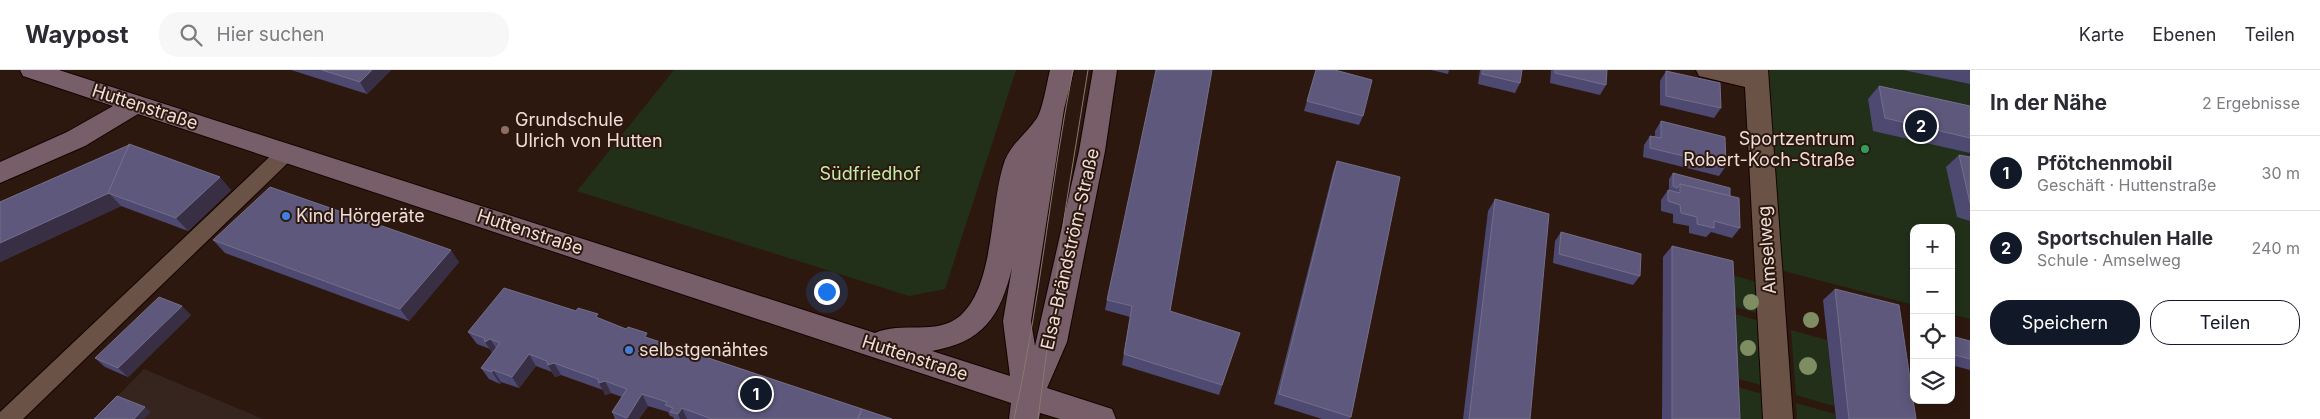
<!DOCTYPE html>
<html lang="de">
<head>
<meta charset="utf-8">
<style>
  :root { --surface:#fff; --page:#f7f7f7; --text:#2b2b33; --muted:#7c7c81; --line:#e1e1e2; --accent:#111827 }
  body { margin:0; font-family:Inter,sans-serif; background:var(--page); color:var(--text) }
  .controls { position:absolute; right:15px; bottom:15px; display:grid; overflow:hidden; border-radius:10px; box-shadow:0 2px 12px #0003 }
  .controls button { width:45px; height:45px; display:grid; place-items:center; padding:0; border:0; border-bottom:1px solid var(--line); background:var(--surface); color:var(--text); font:25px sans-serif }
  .you { position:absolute; left:826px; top:221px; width:18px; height:18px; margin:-12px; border:4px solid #fff; border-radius:50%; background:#1a73e8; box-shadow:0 0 0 8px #1a73e833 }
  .badge { display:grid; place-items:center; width:32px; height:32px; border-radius:50%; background:var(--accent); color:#fff; font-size:16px; font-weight:700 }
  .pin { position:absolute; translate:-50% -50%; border:2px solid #fff; box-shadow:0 1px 5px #0006 }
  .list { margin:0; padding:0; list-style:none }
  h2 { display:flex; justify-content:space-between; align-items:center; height:65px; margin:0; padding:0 20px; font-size:21px }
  h2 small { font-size:16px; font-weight:400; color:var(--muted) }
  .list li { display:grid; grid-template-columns:32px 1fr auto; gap:15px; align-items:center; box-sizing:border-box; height:75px; padding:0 20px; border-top:1px solid var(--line) }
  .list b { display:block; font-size:19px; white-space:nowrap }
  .list p { margin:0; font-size:16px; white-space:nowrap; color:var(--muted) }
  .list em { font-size:16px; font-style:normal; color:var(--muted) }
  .actions { display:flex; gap:10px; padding:15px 20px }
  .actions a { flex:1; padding:11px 0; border:1px solid var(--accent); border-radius:20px; text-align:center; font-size:18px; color:var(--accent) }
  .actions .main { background:var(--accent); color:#fff }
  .icon { flex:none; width:28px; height:28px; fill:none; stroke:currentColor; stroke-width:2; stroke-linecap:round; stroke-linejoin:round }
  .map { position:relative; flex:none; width:1970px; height:349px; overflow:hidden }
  header { display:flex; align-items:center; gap:30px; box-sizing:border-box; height:70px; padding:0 25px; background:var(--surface); border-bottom:1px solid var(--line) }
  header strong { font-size:24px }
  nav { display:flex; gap:28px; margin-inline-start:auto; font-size:18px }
  .search { width:350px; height:45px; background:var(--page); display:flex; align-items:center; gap:12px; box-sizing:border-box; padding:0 18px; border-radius:20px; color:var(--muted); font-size:19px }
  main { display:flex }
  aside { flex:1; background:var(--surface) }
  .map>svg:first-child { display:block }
</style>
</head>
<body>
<header>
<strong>Waypost</strong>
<div class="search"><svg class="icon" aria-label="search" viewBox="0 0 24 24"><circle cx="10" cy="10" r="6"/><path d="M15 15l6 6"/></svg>Hier suchen</div>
<nav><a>Karte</a><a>Ebenen</a><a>Teilen</a></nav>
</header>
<main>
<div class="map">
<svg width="1970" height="349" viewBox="0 0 1970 349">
  <rect width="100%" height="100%" fill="#2d180f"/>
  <!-- industrial -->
  <path fill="#36241e" d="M144,299L263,349H95Z"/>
  <!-- green -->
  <g fill="#22301a">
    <path d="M674,0H1016L945,219L909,226L577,121Z"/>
    <path d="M1756,0H1970V249L1951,244V158H1914V235L1768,197Z"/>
    <path d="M1723,202L1759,213L1760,244L1724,234Z"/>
    <path d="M1724,241L1760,251L1765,316L1727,306Z"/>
    <path d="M1791,260L1827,270L1834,336L1796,325Z"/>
    <path d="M1727,314L1766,325L1767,349H1729Z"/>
    <path d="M1796,333L1835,344L1836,349H1797Z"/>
  </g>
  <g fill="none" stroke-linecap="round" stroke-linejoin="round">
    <!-- lane casing -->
    <g stroke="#140300" stroke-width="2">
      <path id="lane" d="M287,75L294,77L296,82L294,87L23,349H0V342L280,77Z"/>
    </g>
    <!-- street casing -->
    <g stroke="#140300" stroke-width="2">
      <path id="street" d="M1696,0H1768L1793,349H1763L1745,17L1699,6Z"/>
    </g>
    <!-- secondary casing -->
    <g stroke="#140300" stroke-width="2">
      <path id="secondary" d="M20,0H59L875,263C901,251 936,266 960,246C996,214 989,134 1005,90C1012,73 1027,63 1037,48C1043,38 1047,12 1050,0H1074L1064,39L1031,251L1035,276L1079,81L1093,0H1117L1105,81L1067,272L1047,318L1112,339L1116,349H1060L1040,343L1039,349H1009L1011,333L138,44L85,76L0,113V92L67,62L113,36L23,6ZM1012,198L1003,251L1010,306L932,281C983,272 1000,247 1012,198Z"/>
    </g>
    <!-- lane -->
    <use href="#lane" fill="#6b5247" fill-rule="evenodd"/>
    <!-- street -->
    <use href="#street" fill="#6b5247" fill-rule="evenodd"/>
    <!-- secondary -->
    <use href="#secondary" fill="#775e69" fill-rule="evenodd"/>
    <!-- tram -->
    <g stroke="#8a7870" stroke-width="1">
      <path d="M1014,349C1040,234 1050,116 1073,0"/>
      <path d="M1038,349L1064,148L1088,0"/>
    </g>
  </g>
  <!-- trees -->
  <g fill="#7f8d63">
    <circle cx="1751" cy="232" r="8"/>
    <circle cx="1811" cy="250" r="8"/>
    <circle cx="1748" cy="278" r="8"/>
    <circle cx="1808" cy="296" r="9"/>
  </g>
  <!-- wall -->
  <g fill="#4d4971">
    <path d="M291,0H391L367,24Z"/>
    <path d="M1316,0L1363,46L1359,55L1304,41Z"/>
    <path d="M1431,0H1449L1448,4Z"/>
    <path d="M1480,0H1522L1520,13L1515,23L1478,14Z"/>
    <path d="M1551,0H1607L1606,15L1600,25L1550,13Z"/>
    <path d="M1903,0H1970V14Z"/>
    <path d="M1666,1L1721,38L1714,48L1660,35V11Z"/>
    <path d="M1879,16L1970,36V83L1873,61L1868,29Z"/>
    <path d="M1661,51L1726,96L1719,106L1643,87L1644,75L1650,66L1655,67V61Z"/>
    <path d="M129,75L231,120L188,161L121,136L0,192V132Z"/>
    <path d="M1959,85L1970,87V151L1957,147L1946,97Z"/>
    <path d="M1337,91L1351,347L1350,349H1322L1274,334L1333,102Z"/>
    <path d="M1673,103L1730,126L1740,158L1732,168L1711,162L1706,167L1689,163V156L1673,153V144L1661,141V130L1668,120H1669V109Z"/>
    <path d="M1495,129L1530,349H1463L1488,141Z"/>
    <path d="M1561,162L1640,206L1633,215L1553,193L1555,171Z"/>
    <path d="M213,170L459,192L409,251L225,183Z"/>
    <path d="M1672,176L1740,349H1662L1663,187Z"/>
    <path d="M1835,219L1916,349H1836L1823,230Z"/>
    <path d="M1107,230L1240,263L1219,325L1122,295L1130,247L1105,240Z"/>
    <path d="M576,241L600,249L649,268L892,349H674L673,347L670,346L668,342L648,336L639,349H615L612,342L622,327L611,323L605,325L603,320L561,305L555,307L552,302L536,296L519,318L501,312L500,314L489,309L481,298L492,283L490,279L477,274L468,262Z"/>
    <path d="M191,245L128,307L105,297L95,288Z"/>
    <path d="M1951,266L1970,271V300L1951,295Z"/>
  </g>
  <!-- shaded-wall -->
  <g fill="#392f45">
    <path d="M372,0H391L367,24L360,12Z"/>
    <path d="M220,107L231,120L188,161L176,148Z"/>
    <path d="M109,123L121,136L0,192V173Z"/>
    <path d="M451,180L459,192L409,251L400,239Z"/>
    <path d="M182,236L191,245L128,307L118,298Z"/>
    <path d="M490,269L498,281L493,284L485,272Z"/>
    <path d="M529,284L536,296L519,318L512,307Z"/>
    <path d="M554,293L561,305L555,307L548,295Z"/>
    <path d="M493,300L501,312L500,314L492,302Z"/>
    <path d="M605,311L611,323L605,325L599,313Z"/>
    <path d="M642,324L648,336L639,349H627V348Z"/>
    <path d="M145,337L151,342L144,349H134Z"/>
    <path d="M682,338L687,349H680L678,344Z"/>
  </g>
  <!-- building -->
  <g fill="#5e597c" stroke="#756e8a">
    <path d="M322,0H372L360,12Z"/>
    <path d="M1156,0H1212L1170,241L1240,263L1222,315L1124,284L1132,236L1107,230Z"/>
    <path d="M1316,0H1335L1372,10L1363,46L1307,31Z"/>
    <path d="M1483,0H1522L1520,13L1482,4Z"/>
    <path d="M1555,0H1607L1606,15L1555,3Z"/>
    <path d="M1666,1L1720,13L1721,38L1666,26Z"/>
    <path d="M1879,16L1970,36V68L1885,48Z"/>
    <path d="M1661,51L1725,67L1726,96L1650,78V66L1661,68Z"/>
    <path d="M129,74L220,107L176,148L108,123Z"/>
    <path d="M129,75L108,123H109L0,173V132Z"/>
    <path d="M1959,85L1970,87V133Z"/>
    <path d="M1337,91L1400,107L1351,347L1279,324Z"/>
    <path d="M1673,103L1730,118V126L1680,114L1677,118L1673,116Z"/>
    <path d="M1680,114L1739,128L1740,158L1714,151V158L1697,154V147L1681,143L1680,135L1668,131V120L1680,123Z"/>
    <path d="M270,117L451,180L400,239L213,170Z"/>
    <path d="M1495,129L1549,144L1530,349H1469Z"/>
    <path d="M1561,162L1641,184L1640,206L1559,184Z"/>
    <path d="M1672,176L1733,191L1740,349H1672Z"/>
    <path d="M504,218L576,241L578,238L598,244L596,247L626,259L628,257L647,263L645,267L862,339L857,349H712L682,338L678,344L670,342L673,338L665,335L667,332L642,324L627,348L612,342L627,319L605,311L599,313L598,309L554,293L548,295L547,291L529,284L512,307L493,300L492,302L481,298L500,273L490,269L485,272L484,268L468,262Z"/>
    <path d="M1835,219L1899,235L1916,349H1849Z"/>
    <path d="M159,227L182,236L118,298L95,288Z"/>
    <path d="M1951,266L1970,271V289L1955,285V288L1951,287Z"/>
    <path d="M117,326L145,337L134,349H94Z"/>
    <path d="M862,339L892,349H858Z"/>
  </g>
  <!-- markers -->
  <circle fill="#8d6e63" stroke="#2d180f" stroke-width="2" cx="505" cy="60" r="5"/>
  <circle fill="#2e9e5b" stroke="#2d180f" stroke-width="2" cx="1865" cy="79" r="5"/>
  <g fill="#3f7fe0" stroke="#2d180f" stroke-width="2">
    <circle cx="286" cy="146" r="5"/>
    <circle cx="629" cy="280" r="5"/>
  </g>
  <g text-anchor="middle" stroke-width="4" stroke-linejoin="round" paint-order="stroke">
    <!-- street labels -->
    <g font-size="18" fill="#edded8" stroke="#2d180f">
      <text transform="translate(145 37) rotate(18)" y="6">Huttenstraße</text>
      <text transform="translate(530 162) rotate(18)" y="6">Huttenstraße</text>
      <text transform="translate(1070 179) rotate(-77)" y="6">Elsa-Brändström-Straße</text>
      <text transform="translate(1767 180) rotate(-94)" y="6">Amselweg</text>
      <text transform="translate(915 288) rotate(18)" y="6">Huttenstraße</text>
    </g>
    <!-- poi labels -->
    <g font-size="18" fill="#edded8" stroke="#2d180f" text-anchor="start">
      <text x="515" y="56">Grundschule<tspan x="515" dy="21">Ulrich von Hutten</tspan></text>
      <text x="1855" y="75" text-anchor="end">Sportzentrum<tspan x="1855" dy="21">Robert-Koch-Straße</tspan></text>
      <text x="296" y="152">Kind Hörgeräte</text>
      <text x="639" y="286">selbstgenähtes</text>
    </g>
    <!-- park labels -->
    <g font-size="18" fill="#c2eda8" stroke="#2d180f">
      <text x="870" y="110">Südfriedhof</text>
    </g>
  </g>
</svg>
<div class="controls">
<button>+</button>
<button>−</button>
<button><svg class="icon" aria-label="locate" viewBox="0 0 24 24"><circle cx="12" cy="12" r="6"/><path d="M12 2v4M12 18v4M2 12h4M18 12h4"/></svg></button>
<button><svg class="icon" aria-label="layers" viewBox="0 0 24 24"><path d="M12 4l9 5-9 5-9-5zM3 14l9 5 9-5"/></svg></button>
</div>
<div class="you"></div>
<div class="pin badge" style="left:756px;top:324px">1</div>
<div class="pin badge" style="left:1921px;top:56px">2</div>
</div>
<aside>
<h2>In der Nähe<small>2 Ergebnisse</small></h2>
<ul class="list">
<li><span class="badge">1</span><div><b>Pfötchenmobil</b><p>Geschäft · Huttenstraße</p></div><em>30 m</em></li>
<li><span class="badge">2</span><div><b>Sportschulen Halle</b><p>Schule · Amselweg</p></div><em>240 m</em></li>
</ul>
<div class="actions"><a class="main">Speichern</a><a>Teilen</a></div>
</aside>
</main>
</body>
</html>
